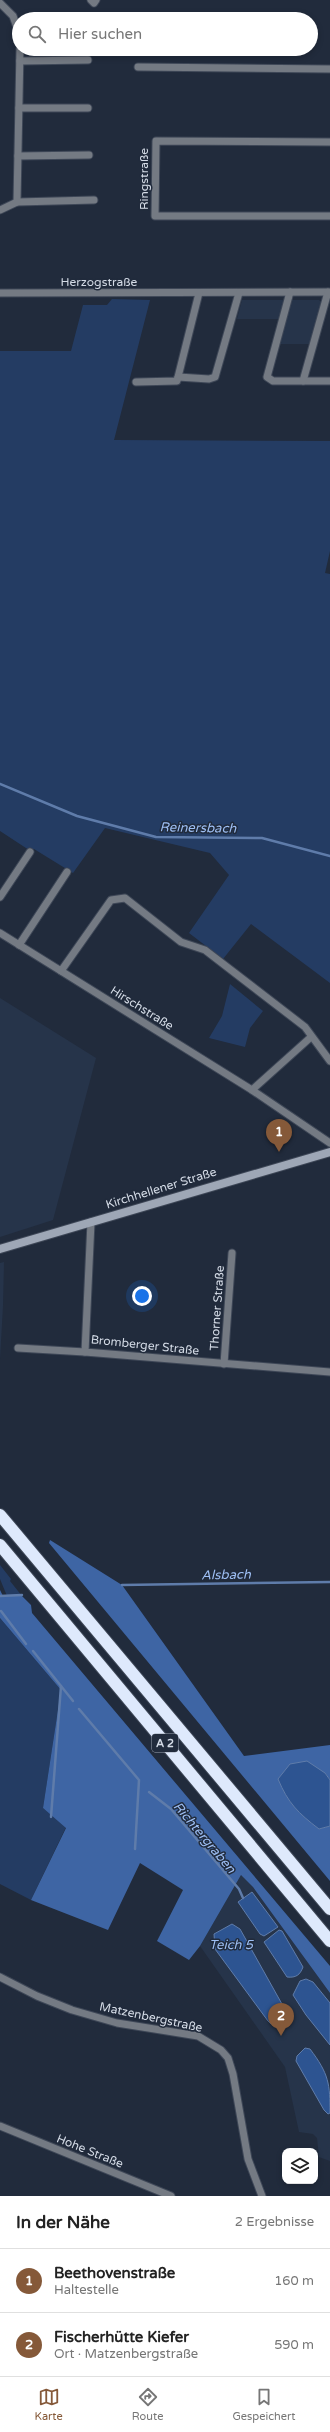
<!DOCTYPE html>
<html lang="de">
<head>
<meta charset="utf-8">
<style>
  :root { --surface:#fff; --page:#f2f2f2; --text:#222; --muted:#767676; --line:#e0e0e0; --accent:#855939 }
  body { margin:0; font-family:"Varela Round",sans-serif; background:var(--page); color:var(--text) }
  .controls { position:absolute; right:12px; bottom:12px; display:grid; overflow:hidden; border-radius:8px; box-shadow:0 2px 6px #0003 }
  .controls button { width:36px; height:36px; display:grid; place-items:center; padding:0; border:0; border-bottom:1px solid var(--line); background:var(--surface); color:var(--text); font:20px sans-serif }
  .you { position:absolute; left:142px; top:1296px; width:14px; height:14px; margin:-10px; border:3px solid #fff; border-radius:50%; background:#1a73e8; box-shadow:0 0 0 6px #1a73e833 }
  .badge { display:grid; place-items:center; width:26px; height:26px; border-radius:50%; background:var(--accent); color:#fff; font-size:13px; font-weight:700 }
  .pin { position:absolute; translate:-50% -33px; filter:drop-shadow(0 1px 2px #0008) }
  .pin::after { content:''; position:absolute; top:21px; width:14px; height:12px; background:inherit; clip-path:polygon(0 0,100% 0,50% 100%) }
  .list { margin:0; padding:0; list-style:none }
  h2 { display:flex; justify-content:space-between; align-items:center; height:52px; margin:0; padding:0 16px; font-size:17px }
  h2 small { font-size:13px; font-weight:400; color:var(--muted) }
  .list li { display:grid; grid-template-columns:26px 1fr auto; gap:12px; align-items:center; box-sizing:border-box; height:64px; padding:0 16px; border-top:1px solid var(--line) }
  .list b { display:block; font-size:15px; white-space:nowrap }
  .list p { margin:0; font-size:13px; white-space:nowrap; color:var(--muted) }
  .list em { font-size:13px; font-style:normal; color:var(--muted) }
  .icon { flex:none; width:22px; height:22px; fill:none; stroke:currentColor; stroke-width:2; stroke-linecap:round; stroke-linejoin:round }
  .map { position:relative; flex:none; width:330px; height:2196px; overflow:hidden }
  .search { position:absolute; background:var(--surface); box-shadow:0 2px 6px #0003; left:12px; right:12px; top:12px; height:44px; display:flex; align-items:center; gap:10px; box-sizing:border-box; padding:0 14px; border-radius:22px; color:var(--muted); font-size:15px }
  .sheet { height:180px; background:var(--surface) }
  nav { display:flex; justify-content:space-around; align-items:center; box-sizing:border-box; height:56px; border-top:1px solid var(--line); background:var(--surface); font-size:11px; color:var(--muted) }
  nav a { display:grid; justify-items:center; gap:2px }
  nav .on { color:var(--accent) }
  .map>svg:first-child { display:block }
</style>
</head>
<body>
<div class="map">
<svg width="330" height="2196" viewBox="0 0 330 2196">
  <rect width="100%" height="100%" fill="#212b3c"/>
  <!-- built -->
  <g fill="#26344a">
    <path d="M242,300H284L279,319H237Z"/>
    <path d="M292,300H319L321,302L310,344H279Z"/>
    <path d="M0,998L96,1058L53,1220L0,1237Z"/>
    <path d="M4,1262L3,1306L0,1359V1263Z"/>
    <path d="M241,1875L253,1887L330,1993V2161L319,2157L317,2138L313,2134L299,2132L285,2067L200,1946Z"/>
  </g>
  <!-- green -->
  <g fill="#243c63">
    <path d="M112,299L150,300L114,440L330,441V551L325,573L330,574V983L251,924L223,959L189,933L229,875L210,853L105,828L73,873L34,849L29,850L0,831V351H71L83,305H107Z"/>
    <path d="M230,984L263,1011L250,1028L245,1047L209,1038L222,1016Z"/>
    <path d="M0,1565L11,1579L10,1581L22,1596H7L0,1579Z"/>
    <path d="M0,1618L61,1690L43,1808L66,1827L31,1900L0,1884Z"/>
  </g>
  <!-- forest -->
  <g fill="#3e65a4">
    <path d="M50,1540L122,1585L244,1756L330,1745V1780L325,1773L319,1829L330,1826V1881L49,1543Z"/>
    <path d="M0,1590L3,1596H22L31,1605L32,1613L330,1966V1993L253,1887L241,1875L200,1946L189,1960L157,1941L183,1890L140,1863L108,1930L31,1900L66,1828L43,1808L61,1690L0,1618Z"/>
  </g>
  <!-- water -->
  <g fill="#2d5491" stroke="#5f7caa">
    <path d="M307,1761L325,1773L330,1780V1826L319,1829C298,1813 288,1803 278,1779L290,1764Z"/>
    <path d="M252,1892L278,1927L264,1936L260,1934L238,1902Z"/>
    <path d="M232,1924L240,1929L287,2013L276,2023L271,2024L268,2021L215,1949L214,1934Z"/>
    <path d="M279,1930L282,1931L303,1967C300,1975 296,1978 287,1977L264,1942Z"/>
    <path d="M306,1979L313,1982L330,2003V2045L306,2015L293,1995L300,1981Z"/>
    <path d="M305,2048L310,2049C329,2074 330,2084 330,2113L328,2114L324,2110L296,2061L297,2056Z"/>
  </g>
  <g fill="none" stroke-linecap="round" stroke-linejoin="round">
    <!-- stream -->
    <g stroke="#5f7caa" stroke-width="2.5">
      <path d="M0,784L77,816L156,837L262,838L330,856"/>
      <path d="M122,1585L330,1582"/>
      <path d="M0,1596L22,1595"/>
      <path d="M1,1611L26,1644"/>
      <path d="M33,1651L73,1701"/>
      <path d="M79,1709L139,1780L135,1849"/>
      <path d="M149,1792L171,1809L239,1889L243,1898"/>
      <path d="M51,1817L61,1686"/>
    </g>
    <!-- street casing -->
    <g stroke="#3e4757" stroke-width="9">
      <g id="street">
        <path d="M91,0L94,3L96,0"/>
        <path d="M0,3L13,16L19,33"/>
        <path d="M20,61L88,60"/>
        <path d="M138,67L330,69"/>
        <path d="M19,108H88"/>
        <path d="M330,142L156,141L155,216H330"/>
        <path d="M18,156L89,155"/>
        <path d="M17,202L94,200"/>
        <path d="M0,210L17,202L20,49"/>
        <path d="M290,292L267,377L273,381H330"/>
        <path d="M0,293L330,292"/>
        <path d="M178,377L199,293"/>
        <path d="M303,381L328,292"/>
        <path d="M136,382L177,381L178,377L209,379L215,377L239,293"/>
        <path d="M0,897L30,852"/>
        <path d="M0,933L252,1090L330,1143"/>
        <path d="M19,945L67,872"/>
        <path d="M61,971L111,900L125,898L181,942L205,950L305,1027L330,1061"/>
        <path d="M252,1090L311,1037"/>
        <path d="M91,1222L85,1352L330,1372"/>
        <path d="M18,1348L85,1352"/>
        <path d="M224,1364L232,1253"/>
        <path d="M0,1977L37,1996L72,2010L117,2023L198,2036L221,2050L228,2058L233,2074L248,2159L262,2196"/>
        <path d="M0,2126L171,2196"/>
      </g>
    </g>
    <!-- secondary casing -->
    <g stroke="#3e4757" stroke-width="10">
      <path id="secondary" d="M0,1249L330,1152"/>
    </g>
    <!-- highway casing -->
    <g stroke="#3e4757" stroke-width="14">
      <g id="highway">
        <path d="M0,1515L330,1909"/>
        <path d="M0,1545L330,1941"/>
      </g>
    </g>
    <!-- street -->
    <use href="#street" stroke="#747a83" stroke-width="7"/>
    <!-- secondary -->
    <use href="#secondary" stroke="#9ea7b6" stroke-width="8"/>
    <!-- highway -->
    <use href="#highway" stroke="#dee9fc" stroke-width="12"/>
  </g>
  <g text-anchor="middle" stroke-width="3" stroke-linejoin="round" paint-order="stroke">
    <!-- shield labels -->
    <rect fill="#212b3c" stroke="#9ea6b3" stroke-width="1" x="152" y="1734" width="26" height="18" rx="3"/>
    <g font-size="11" font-weight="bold" fill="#d4dbe6">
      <text x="165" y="1747">A 2</text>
    </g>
    <!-- street labels -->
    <g font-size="12" fill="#d4dbe6" stroke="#212b3c">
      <text transform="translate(144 179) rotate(-90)" y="4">Ringstraße</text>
      <text x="99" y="286">Herzogstraße</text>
      <text transform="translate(142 1008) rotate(32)" y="4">Hirschstraße</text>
      <text transform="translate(161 1188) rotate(-17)" y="4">Kirchhellener Straße</text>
      <text transform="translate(217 1308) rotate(-86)" y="4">Thorner Straße</text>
      <text transform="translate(145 1345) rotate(6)" y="4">Bromberger Straße</text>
      <text transform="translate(151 2017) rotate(12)" y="4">Matzenbergstraße</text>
      <text transform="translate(90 2151) rotate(22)" y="4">Hohe Straße</text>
    </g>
    <!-- water labels -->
    <g font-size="13" font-style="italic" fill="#9ebff4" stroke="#212b3c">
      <text transform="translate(198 827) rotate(1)" y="5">Reinersbach</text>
      <text transform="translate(226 1574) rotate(-1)" y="5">Alsbach</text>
      <text transform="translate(205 1837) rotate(50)" y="5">Richtergraben</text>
      <text x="231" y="1949">Teich 5</text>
    </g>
  </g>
</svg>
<div class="controls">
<button><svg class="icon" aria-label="layers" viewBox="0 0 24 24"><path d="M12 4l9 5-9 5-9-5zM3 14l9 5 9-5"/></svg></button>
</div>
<div class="you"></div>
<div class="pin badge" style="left:279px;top:1152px">1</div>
<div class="pin badge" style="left:281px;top:2036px">2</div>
<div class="search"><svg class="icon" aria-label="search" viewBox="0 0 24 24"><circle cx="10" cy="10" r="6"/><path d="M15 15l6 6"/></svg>Hier suchen</div>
</div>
<section class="sheet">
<h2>In der Nähe<small>2 Ergebnisse</small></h2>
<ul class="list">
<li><span class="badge">1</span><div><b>Beethovenstraße</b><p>Haltestelle</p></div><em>160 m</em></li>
<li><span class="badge">2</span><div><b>Fischerhütte Kiefer</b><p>Ort · Matzenbergstraße</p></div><em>590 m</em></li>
</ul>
</section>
<nav>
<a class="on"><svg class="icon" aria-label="map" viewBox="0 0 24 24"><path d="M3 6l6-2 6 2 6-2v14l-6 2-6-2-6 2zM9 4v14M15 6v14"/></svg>Karte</a>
<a><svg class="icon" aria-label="directions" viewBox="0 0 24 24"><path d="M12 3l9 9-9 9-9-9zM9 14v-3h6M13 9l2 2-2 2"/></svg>Route</a>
<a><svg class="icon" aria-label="saved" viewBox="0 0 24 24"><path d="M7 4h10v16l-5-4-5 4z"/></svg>Gespeichert</a>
</nav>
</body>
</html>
